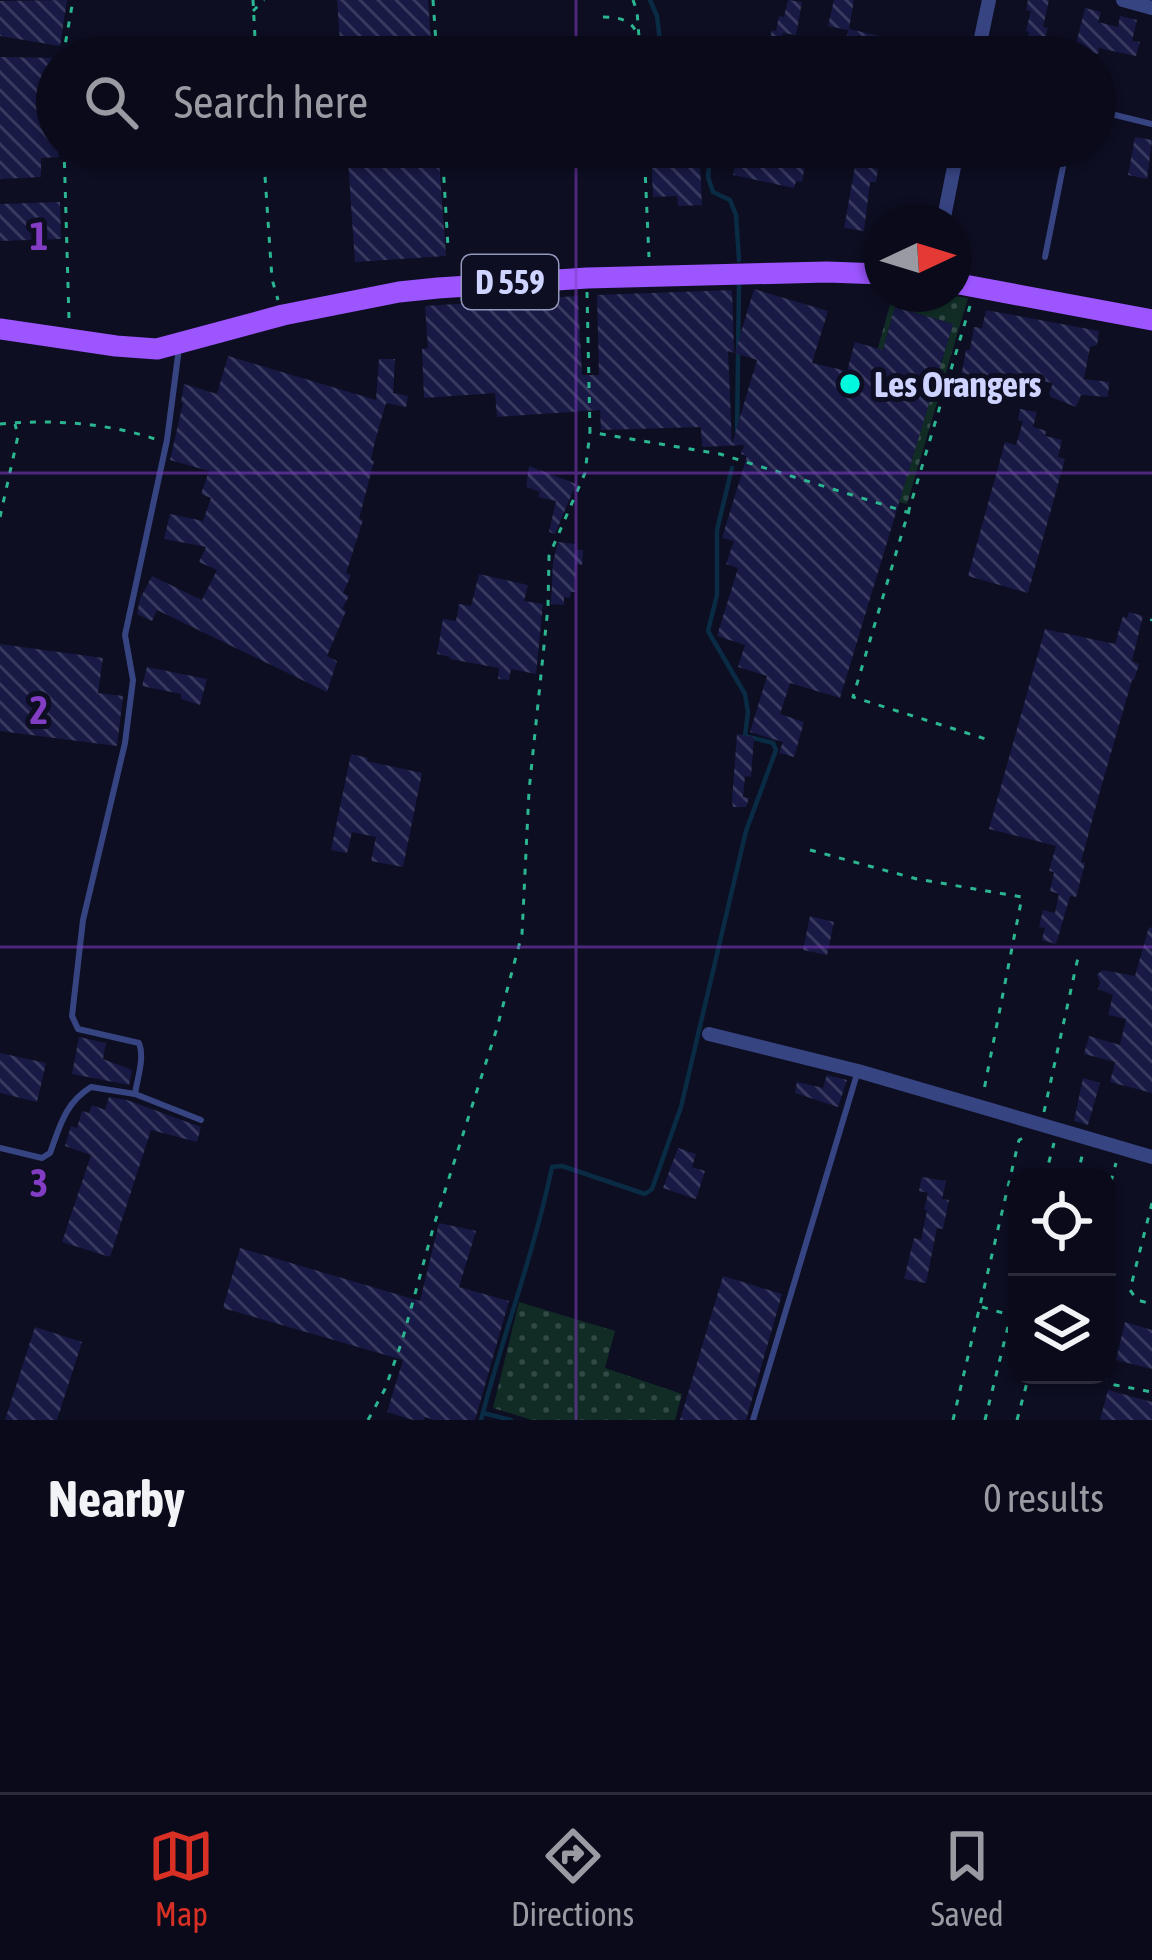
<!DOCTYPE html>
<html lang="en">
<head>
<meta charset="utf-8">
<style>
  :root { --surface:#0a0a1a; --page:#181827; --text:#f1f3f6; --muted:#999aa2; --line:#2a2b39; --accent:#d93025 }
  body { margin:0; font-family:"Asap Condensed",sans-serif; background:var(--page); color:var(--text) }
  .controls { position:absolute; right:36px; bottom:36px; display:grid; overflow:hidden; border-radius:24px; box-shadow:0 3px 9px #0004 }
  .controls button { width:108px; height:108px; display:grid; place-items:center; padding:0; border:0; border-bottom:3px solid var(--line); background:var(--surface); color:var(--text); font:60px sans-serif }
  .compass { position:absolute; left:864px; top:204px; width:108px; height:108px; border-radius:50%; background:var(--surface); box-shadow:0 3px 9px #0004; rotate:86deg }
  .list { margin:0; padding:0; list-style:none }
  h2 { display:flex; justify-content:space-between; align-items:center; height:156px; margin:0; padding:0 48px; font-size:51px }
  h2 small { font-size:39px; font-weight:400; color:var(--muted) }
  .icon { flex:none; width:66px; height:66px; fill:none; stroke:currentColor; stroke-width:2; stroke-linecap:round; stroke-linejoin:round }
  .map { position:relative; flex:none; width:1152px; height:1420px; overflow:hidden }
  .search { position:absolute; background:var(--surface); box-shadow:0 3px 9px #0004; left:36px; right:36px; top:36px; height:132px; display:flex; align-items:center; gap:30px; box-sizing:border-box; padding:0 42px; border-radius:66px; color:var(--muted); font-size:45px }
  .sheet { height:372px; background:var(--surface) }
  nav { display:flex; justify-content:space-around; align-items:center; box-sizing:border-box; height:168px; border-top:3px solid var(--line); background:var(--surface); font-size:33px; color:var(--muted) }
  nav a { display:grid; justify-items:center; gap:6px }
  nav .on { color:var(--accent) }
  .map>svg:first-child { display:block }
</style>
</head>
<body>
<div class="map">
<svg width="1152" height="1420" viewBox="0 0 1152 1420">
  <defs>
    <pattern id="green-dots" width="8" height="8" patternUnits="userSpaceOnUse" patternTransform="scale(3)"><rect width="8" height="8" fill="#102c25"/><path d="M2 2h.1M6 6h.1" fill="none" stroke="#324a46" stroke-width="1.8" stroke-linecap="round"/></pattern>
    <pattern id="building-back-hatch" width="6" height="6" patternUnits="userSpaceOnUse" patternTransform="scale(3)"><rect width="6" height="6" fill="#181944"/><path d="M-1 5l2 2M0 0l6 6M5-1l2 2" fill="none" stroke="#383a60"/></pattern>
  </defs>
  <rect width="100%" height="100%" fill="#0d0e22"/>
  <!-- green -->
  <g fill="url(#green-dots)">
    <path d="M893,294H937L968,298L907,504L899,502L953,324L895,307L877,371L872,369Z"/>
    <path d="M519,1302L615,1331L605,1368L682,1394L675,1420H532L493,1408Z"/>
  </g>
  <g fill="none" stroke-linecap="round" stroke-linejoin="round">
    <!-- stream -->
    <g stroke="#0a2b44" stroke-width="4.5">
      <path d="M650,0L657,16L662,57"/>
      <path d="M711,147L708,177L713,192L730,200L736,215L739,260"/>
      <path d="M737,433L739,283"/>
      <path d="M483,1413L511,1420"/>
      <path d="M481,1420C503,1335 534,1253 552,1167L562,1166L645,1194L652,1189L681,1107L746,831L776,750L773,743L745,736L748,712L745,694L708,631L717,595V530L732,468"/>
    </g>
  </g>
  <!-- building -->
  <g fill="url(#building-back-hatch)">
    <path d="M67,0L60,46L0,36V1Z"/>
    <path d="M337,0H428L432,57H341Z"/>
    <path d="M788,0L802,2L796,35L783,33L781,46L769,44L772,30L776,31L779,16L784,17Z"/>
    <path d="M834,0H854L849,29L880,36L876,52L845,46L848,30L828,26Z"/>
    <path d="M1028,0H1049L1043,27L1048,28L1044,42L1054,44L1052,57H1041L1044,42L1042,49L1026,45L1029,32L1026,31L1031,11L1026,10Z"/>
    <path d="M1085,8L1101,12L1098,22L1118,27L1120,16L1137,20L1132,41L1140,42L1136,56L1099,48L1098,54L1075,48Z"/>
    <path d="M0,57L57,58V147L59,157L41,158V177L0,179Z"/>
    <path d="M1135,137L1152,140L1147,179L1128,175Z"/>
    <path d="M347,147H438L446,256L355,262Z"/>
    <path d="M651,147H699L702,205L678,206L677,196L653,197Z"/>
    <path d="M739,147H763L761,156L805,165L802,182L796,181L794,188L733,175Z"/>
    <path d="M855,166L878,169L876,182H870L864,231L844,228Z"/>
    <path d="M60,202L61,239L0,241V204Z"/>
    <path d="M754,289L828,311L812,363L847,371L855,342L883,350L895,307L953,324L840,698L790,683L780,714L804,722L794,757L779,753L783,742L750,732L767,676L738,667L745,645L717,636L738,568L726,564L734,541L722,538L747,456L741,454L744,445L702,447L701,427L601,430L600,410L497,417L495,393L424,398L422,349L428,348L425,306L578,296L582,375H599L597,295L732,290L734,353L728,351L732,444L757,360L735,353Z"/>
    <path d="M986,310L1099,331L1097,345L1090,347L1084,379L1109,382L1108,397L1081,395L1076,407L1051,397L1049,393L1053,383L1029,379L1027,390L961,377L966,350H970L974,327L982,328Z"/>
    <path d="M228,356L376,400L379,359H395L393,393L408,396L406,407L386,403L375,441L371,460L374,461L359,519L363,520L346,573L351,575L343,593L349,596L342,609L346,611L327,656L337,661L327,692L157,610L152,621L137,614L140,599L152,576L202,600L217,570L199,562L206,547L164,539L170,514L203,521L211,498L201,494L209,471L170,460L183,403L181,402L184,384L217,394Z"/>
    <path d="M1020,409L1037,412L1033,427L1046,431L1045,436L1062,440L1058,457L1065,459L1028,593L968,576L1005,442L1016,445L1023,421L1018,420Z"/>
    <path d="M529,466L576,484L555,534L549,532L556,501L538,497L540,492L526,487Z"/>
    <path d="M558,542L576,544L575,550H583L582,565L576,564L575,592H571L570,598L564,597V605L551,604L553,562Z"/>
    <path d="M479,574L528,585L524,601L543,604L536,674L511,669L509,680L498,679L499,668L450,659V657L437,654L443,619L456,621L459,604L471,606Z"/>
    <path d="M1129,612L1143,616L1132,661L1139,664L1134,680H1132L1100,791L1081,862L1085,863L1076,897L1070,896L1056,944L1042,940L1045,928L1039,927L1043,910L1055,913L1059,894L1050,891L1054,872L1049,871L1056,846L989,829L1045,629L1115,644L1123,616L1127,618Z"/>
    <path d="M0,644L103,658L98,693L123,696L117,746L0,731Z"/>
    <path d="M147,667L207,679L200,705L181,699V694L142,686Z"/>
    <path d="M737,734L754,737L751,777L745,776L743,797L749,798L746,807H733L732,801Z"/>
    <path d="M351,754L368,758L367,761L422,773L403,867L371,861L376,837L352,832L347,853L331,850Z"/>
    <path d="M810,916L834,922L827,955L803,950Z"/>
    <path d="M1149,927L1152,928V1093L1110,1082L1115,1062L1084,1054L1089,1036L1120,1045L1126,1019L1108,1015L1113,995L1098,989L1100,982L1097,975L1102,970L1135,976Z"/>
    <path d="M79,1037L106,1043L103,1059L132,1070L129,1085L72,1074Z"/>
    <path d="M0,1053L46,1063L37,1102L0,1093Z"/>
    <path d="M827,1075L847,1080L838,1107L795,1093L797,1082L823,1088Z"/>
    <path d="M1083,1078L1100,1083L1088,1125L1074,1121Z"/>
    <path d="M109,1097L127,1100L201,1127L197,1142L151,1130L110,1257L62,1242L91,1155L65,1146L71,1126L77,1128L82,1111L89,1113L92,1105L105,1110Z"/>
    <path d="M678,1148L696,1154L692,1167L705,1171L696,1199L663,1188Z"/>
    <path d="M922,1177L946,1181L942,1199L949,1200L943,1229L937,1228L926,1283L904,1279L914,1238L921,1240L927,1210H924L928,1193L919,1191Z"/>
    <path d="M439,1223L476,1231L459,1287L509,1301L475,1420H434L425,1417L424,1420H413L387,1412L403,1360L223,1308L240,1248L420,1301Z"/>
    <path d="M723,1276L782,1294L746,1420H680Z"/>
    <path d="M1125,1322L1152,1330V1369L1116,1360Z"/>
    <path d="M35,1327L82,1342L57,1420H5Z"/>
    <path d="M1108,1390L1152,1402V1420H1100Z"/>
  </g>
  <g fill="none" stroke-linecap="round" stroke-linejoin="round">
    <!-- path -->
    <g stroke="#2bb691" stroke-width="3" stroke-dasharray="6 9" stroke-linecap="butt">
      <path d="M253,0L256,57"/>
      <path d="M433,0L437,57"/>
      <path d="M633,0L637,11L639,37"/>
      <path d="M253,11L264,0"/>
      <path d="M603,17C633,17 639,28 641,57"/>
      <path d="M63,57L73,0"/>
      <path d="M64,147L69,319"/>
      <path d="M263,147L272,279L278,300"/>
      <path d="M442,147L448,247"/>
      <path d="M644,147L649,257"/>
      <path d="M587,292L590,432L720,454L910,513"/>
      <path d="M970,306L853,697L992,741"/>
      <path d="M0,424C51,419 109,423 158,440"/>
      <path d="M0,517L18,436L15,424"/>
      <path d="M1151,621L1152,619"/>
      <path d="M810,850L917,879L1022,897L983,1095"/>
      <path d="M1044,1112L1079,953"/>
      <path d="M1045,1177L1054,1143"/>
      <path d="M1077,1177L1083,1152"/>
      <path d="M1107,1196L1116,1163"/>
      <path d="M1152,1203L1130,1290L1137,1300L1152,1304"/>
      <path d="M982,1307L1017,1317"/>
      <path d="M1102,1375L1115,1385L1152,1392"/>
      <path d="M368,1420L385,1389L402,1341L434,1225L497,1028L522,934L529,791L548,607L549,556L585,473L590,432"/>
      <path d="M953,1420L1019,1140L1029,1135"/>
      <path d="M985,1420L1017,1290"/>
      <path d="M1017,1420L1029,1375"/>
    </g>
    <!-- service -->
    <g stroke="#374482" stroke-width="6">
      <path d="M771,52L794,57"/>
      <path d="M1095,110L1152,124"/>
      <path d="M1045,257L1067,147"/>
      <path d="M135,1094C137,1079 145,1058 139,1043L78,1029L72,1016L83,920L125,743L133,680L125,635L167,440L179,348"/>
      <path d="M0,1148L42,1158L50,1153C60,1126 65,1103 91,1087L135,1094L201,1120"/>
      <path d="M753,1420L857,1074"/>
    </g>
    <!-- minor -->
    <g stroke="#374482" stroke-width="14">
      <path d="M1123,0L1152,8"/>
      <path d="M977,57L989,0"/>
      <path d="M943,222L958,147"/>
      <path d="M709,1034L858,1071L1152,1157"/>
    </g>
    <!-- primary -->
    <g stroke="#9c55ff" stroke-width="21">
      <path d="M954,283L1152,320"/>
      <path d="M0,329L116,346L157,349L283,315L399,292L438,288L587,278L827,272L882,274"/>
    </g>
  </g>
  <!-- grid -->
  <path fill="none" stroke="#833dc5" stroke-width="3" stroke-opacity="0.55" d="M576,0V57M576,147V1420M0,473H1152M0,947H1152"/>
  <!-- markers -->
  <circle fill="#00f9de" stroke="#0d0e22" stroke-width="4.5" cx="850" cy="384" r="12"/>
  <g text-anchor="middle" stroke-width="10" stroke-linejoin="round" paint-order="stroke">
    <!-- shield labels -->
    <rect fill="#0d0e22" stroke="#9498bd" stroke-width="3" x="462" y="255" width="96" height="54" rx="9"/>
    <g font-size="33" font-weight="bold" fill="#ced3ff">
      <text x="510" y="294">D 559</text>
    </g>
    <!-- poi labels -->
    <g font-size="36" font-weight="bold" fill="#ced3ff" stroke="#0d0e22" text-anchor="start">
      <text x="874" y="397">Les Orangers</text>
    </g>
  </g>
  <g font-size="39" text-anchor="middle" font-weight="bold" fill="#833dc5" stroke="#0d0e22" stroke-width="10" stroke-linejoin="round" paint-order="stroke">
    <text x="39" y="250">1</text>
    <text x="39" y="724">2</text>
    <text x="39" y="1197">3</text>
  </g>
</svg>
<div class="controls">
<button><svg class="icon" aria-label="locate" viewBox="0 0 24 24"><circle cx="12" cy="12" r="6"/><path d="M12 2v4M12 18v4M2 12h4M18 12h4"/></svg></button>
<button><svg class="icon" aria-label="layers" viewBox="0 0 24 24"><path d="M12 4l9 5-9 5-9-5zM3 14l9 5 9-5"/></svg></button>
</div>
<svg class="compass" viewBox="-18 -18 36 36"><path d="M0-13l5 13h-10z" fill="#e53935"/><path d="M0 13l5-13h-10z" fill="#999aa2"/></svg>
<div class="search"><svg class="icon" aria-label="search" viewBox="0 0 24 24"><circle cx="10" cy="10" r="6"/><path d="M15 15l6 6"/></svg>Search here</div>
</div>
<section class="sheet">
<h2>Nearby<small>0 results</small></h2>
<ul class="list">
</ul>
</section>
<nav>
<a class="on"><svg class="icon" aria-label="map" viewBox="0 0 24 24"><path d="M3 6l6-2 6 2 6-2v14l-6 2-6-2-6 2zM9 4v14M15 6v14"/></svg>Map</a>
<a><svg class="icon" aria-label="directions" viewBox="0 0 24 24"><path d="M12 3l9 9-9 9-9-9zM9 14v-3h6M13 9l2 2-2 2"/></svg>Directions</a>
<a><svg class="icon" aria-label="saved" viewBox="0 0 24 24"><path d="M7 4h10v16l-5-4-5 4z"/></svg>Saved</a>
</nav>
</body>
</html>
